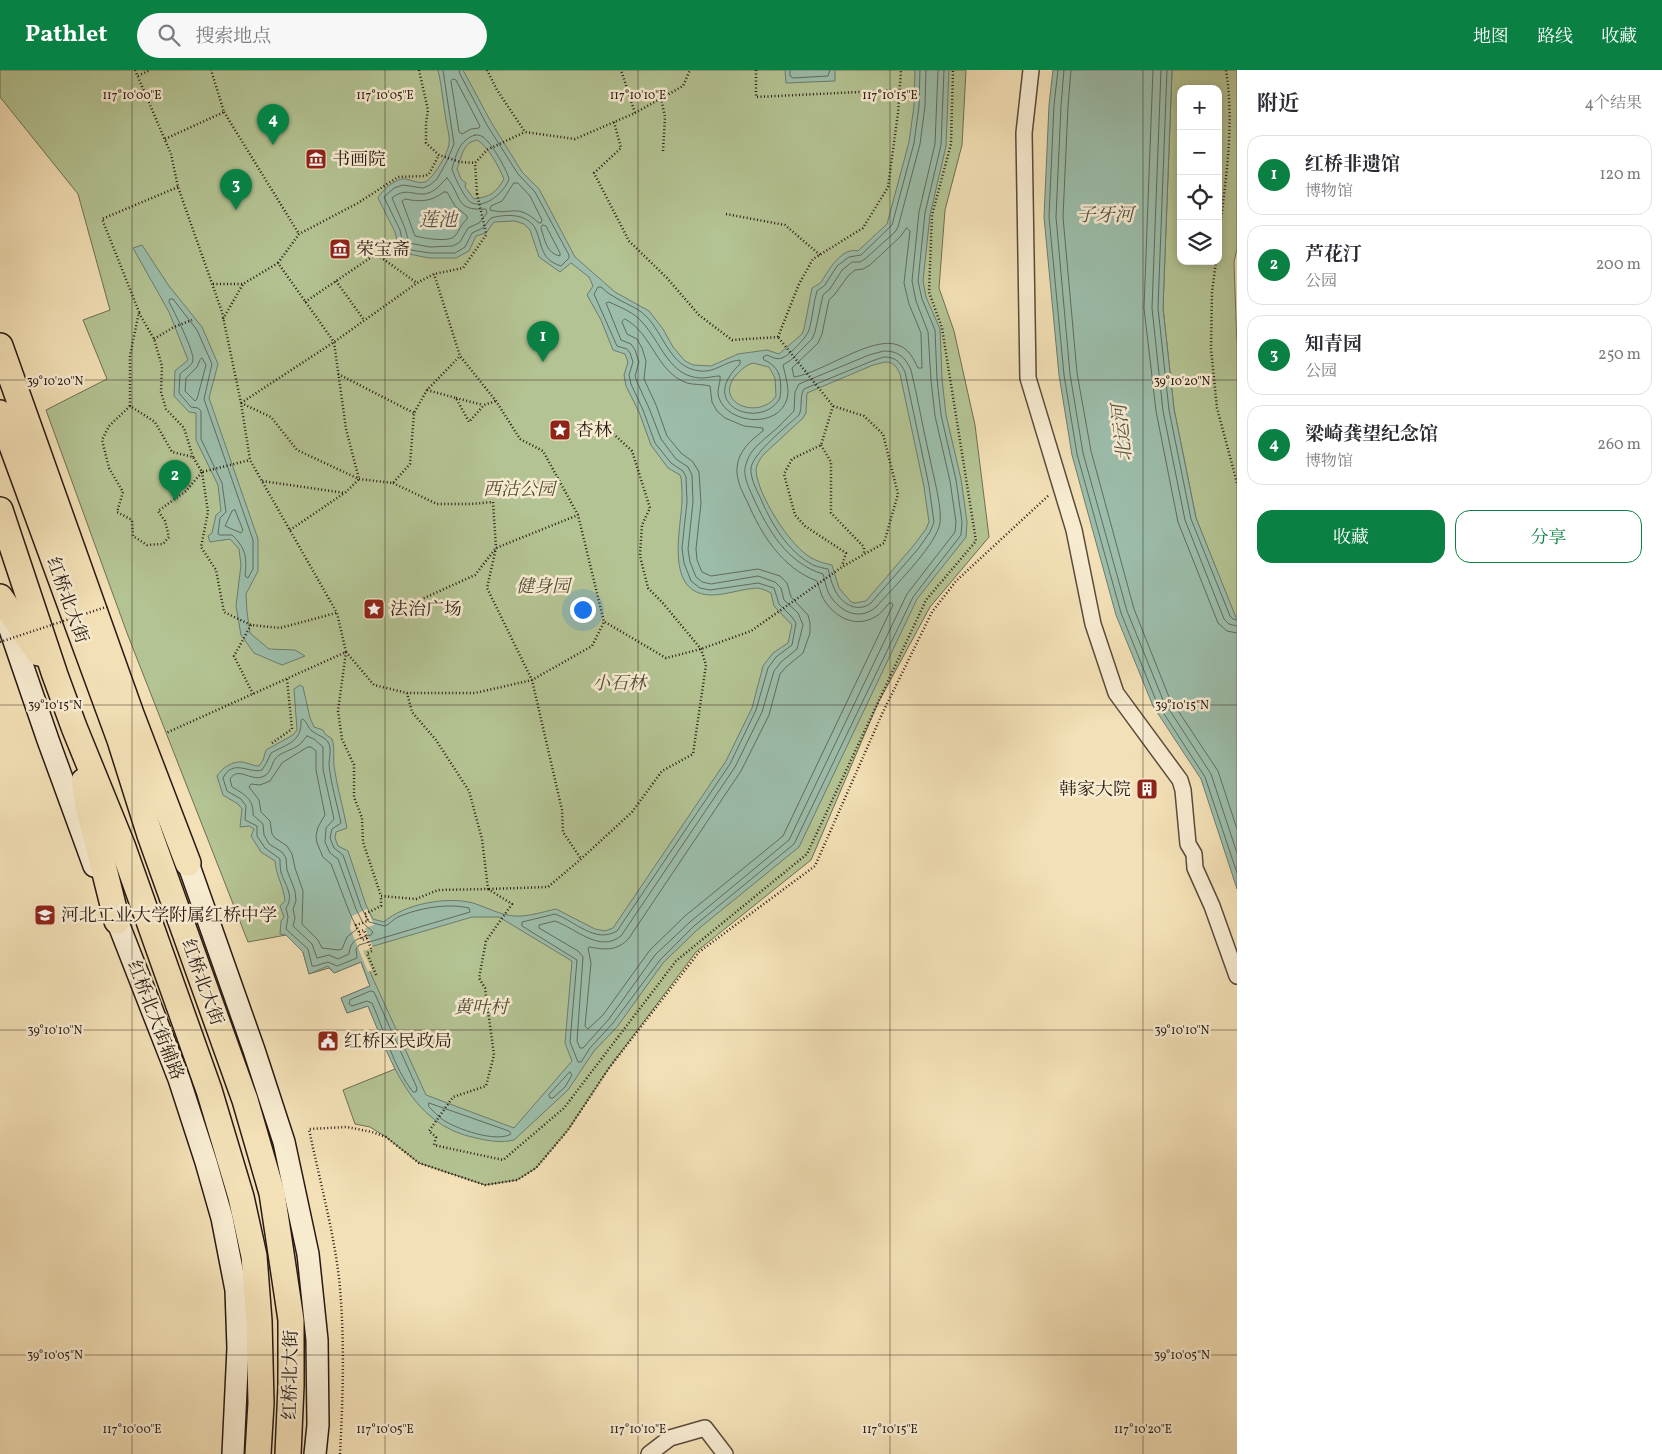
<!DOCTYPE html>
<html lang="zh">
<head>
<meta charset="utf-8">
<style>
  :root { --surface:#fff; --page:#f7f7f7; --text:#2b2b33; --muted:#7c7c81; --line:#e1e1e2; --accent:#0b8043 }
  body { margin:0; font-family:Vollkorn,"Noto Serif SC",serif; background:var(--page); color:var(--text) }
  .controls { position:absolute; right:15px; top:15px; display:grid; overflow:hidden; border-radius:10px; box-shadow:0 2px 8px #0003 }
  .controls button { width:45px; height:45px; display:grid; place-items:center; padding:0; border:0; border-bottom:1px solid var(--line); background:var(--surface); color:var(--text); font:25px sans-serif }
  .you { position:absolute; left:582px; top:539px; width:18px; height:18px; margin:-12px; border:4px solid #fff; border-radius:50%; background:#1a73e8; box-shadow:0 0 0 8px #1a73e833 }
  .badge { display:grid; place-items:center; width:32px; height:32px; border-radius:50%; background:var(--accent); color:#fff; font-size:16px; font-weight:700 }
  .pin { position:absolute; translate:-50% -41px; filter:drop-shadow(0 1px 2px #0008) }
  .pin::after { content:''; position:absolute; top:26px; width:18px; height:15px; background:inherit; clip-path:polygon(0 0,100% 0,50% 100%) }
  .list { margin:0; padding:0; list-style:none }
  h2 { display:flex; justify-content:space-between; align-items:center; height:65px; margin:0; padding:0 20px; font-size:21px }
  h2 small { font-size:16px; font-weight:400; color:var(--muted) }
  .list li { display:grid; grid-template-columns:32px 1fr auto; gap:15px; align-items:center; box-sizing:border-box; height:80px; margin:0 10px 10px; padding:0 10px; border:1px solid var(--line); border-radius:15px }
  .list b { display:block; font-size:19px; white-space:nowrap }
  .list p { margin:0; font-size:16px; white-space:nowrap; color:var(--muted) }
  .list em { font-size:16px; font-style:normal; color:var(--muted) }
  .actions { display:flex; gap:10px; padding:15px 20px }
  .actions a { flex:1; padding:11px 0; border:1px solid var(--accent); border-radius:15px; text-align:center; font-size:18px; color:var(--accent) }
  .actions .main { background:var(--accent); color:#fff }
  .icon { flex:none; width:28px; height:28px; fill:none; stroke:currentColor; stroke-width:2; stroke-linecap:round; stroke-linejoin:round }
  .map { position:relative; flex:none; width:1237px; height:1384px; overflow:hidden }
  header { display:flex; align-items:center; gap:30px; box-sizing:border-box; height:70px; padding:0 25px; background:var(--accent); color:#fff }
  header strong { font-size:24px }
  nav { display:flex; gap:28px; margin-inline-start:auto; font-size:18px }
  .search { width:350px; height:45px; background:var(--page); display:flex; align-items:center; gap:12px; box-sizing:border-box; padding:0 18px; border-radius:28px; color:var(--muted); font-size:19px }
  main { display:flex }
  aside { flex:1; background:var(--surface) }
  .map>svg:first-child { display:block }
</style>
</head>
<body>
<header>
<strong>Pathlet</strong>
<div class="search"><svg class="icon" aria-label="search" viewBox="0 0 24 24"><circle cx="10" cy="10" r="6"/><path d="M15 15l6 6"/></svg>搜索地点</div>
<nav><a>地图</a><a>路线</a><a>收藏</a></nav>
</header>
<main>
<div class="map">
<svg width="1237" height="1384" viewBox="0 0 1237 1384">
  <rect width="100%" height="100%" fill="#f3e0b6"/>
  <filter id="stains"><feTurbulence type="fractalNoise" baseFrequency=".004" numOctaves="4"/><feColorMatrix values="0 0 0 0 .2 0 0 0 0 .09 0 0 0 0 .02 0 0 0 .5 -.17"/></filter>
  <radialGradient id="worn" r=".72"><stop offset=".6" stop-color="#630" stop-opacity="0"/><stop offset="1" stop-color="#630" stop-opacity=".3"/></radialGradient>
  <!-- green -->
  <g fill="#b4c393" stroke="#6e6e53" fill-rule="evenodd">
    <path d="M0,0H966L962,75L945,140L939,218L954,261L975,355L989,467L930,537L878,633L811,790L696,882L609,998L568,1060L536,1098L517,1110L485,1115L419,1093L386,1067L370,1057L355,1054L343,1020L395,999L368,936L347,943L341,928L370,916L361,892L334,903L329,898L309,904L303,882L286,865L248,872L127,563L46,340L107,309L83,250L110,240L78,124L0,27Z"/>
    <path d="M1172,0H1237V179L1234,192L1237,277V553L1196,448L1174,339L1163,238ZM1181,19H1218V191H1181Z"/>
  </g>
  <!-- water -->
  <g fill="#9cbdaa" stroke="#6e7b6e" fill-rule="evenodd">
    <path d="M438,0H463L491,52L522,102L539,119L575,187L615,222L649,241L663,259L673,277L685,291L693,295L711,296L738,284L767,280L779,284L802,264L804,259L812,218C815,216 820,214 822,211C829,199 842,177 858,181L887,154L909,72L914,36L915,0H949L946,76L930,145L923,211L926,227L940,259L942,309L946,345L961,409L967,452L966,467L917,529L799,777L697,860L663,893L617,957L594,981L568,1020L514,1070C501,1073 489,1071 476,1068C410,1055 391,991 368,936L347,943L341,928L370,916L361,892L334,903L328,896L309,904L303,882L286,865L280,864L281,851L284,847L280,836L285,831C284,817 276,806 275,791L261,782L251,766L254,759L249,756L240,757L242,739L238,734L223,725L217,706C223,697 235,689 246,693C251,694 254,696 259,696L263,690L266,680L293,665L297,660L294,619L300,615L303,617L310,648L314,657L323,660L325,664L332,669C335,679 333,686 334,696C337,717 343,737 347,758L336,762L335,768L338,776L348,781L366,835L373,849L384,852C404,834 447,826 473,833C486,837 500,845 514,846C528,847 542,842 556,839L595,859L605,861L613,858L726,691L752,638L763,596L773,583L788,573L792,555L774,536L771,523C767,521 761,518 757,518C741,519 726,525 711,525C664,524 681,459 682,431C682,424 682,416 681,408L680,405L668,398L651,375L639,342L626,316L624,305L628,292L625,284L613,280L601,250L587,225L593,216L589,207L571,193L560,202L539,187L530,160L524,154L515,151L494,152L486,163L476,166L469,181L456,188H429L409,184L404,187L400,185L395,162L378,128C382,120 397,107 406,109C412,110 418,114 425,112C433,109 449,82 449,73C450,66 447,57 446,50C443,34 442,16 438,0ZM477,70C488,76 499,97 504,109C496,123 490,127 474,129L465,117L466,113L461,109L457,99C462,87 462,73 477,70ZM885,292C894,292 896,296 900,304L924,417L929,452L926,459L914,475L866,531L855,533L851,532L839,518L832,495C823,493 815,491 807,485C788,472 758,425 756,401C756,394 761,388 764,384L803,348L806,343L807,323L873,295ZM753,293L769,297L775,308L776,326C760,351 711,333 737,304C742,299 746,295 753,293ZM472,847H499L572,891L565,973L572,991L514,1058L426,1025L360,880Z"/>
    <path d="M785,0H835V11L786,13Z"/>
    <path d="M1053,0H1172L1163,238L1174,339L1196,448L1237,550V819L1201,709L1153,636L1116,545L1072,385L1059,305L1044,147L1049,35Z"/>
    <path d="M142,175L169,216L202,257L218,294L209,328L258,469V501L246,524L247,542L250,563L269,579L295,580L305,586L282,595L254,583L241,565L236,536L241,495L239,479L230,469L210,472L208,466L212,463L216,445L221,441L218,415L196,370V343L189,342L174,326L175,301L188,290L169,242L133,178Z"/>
  </g>
  <!-- pier -->
  <path fill="#f3e0b6" d="M367,839L374,855L365,858L373,878L363,881L372,900L368,902L350,858L352,846Z"/>
  <g fill="none" stroke-linecap="round" stroke-linejoin="round">
    <!-- shore -->
    <g stroke="#626b5e" stroke-width="1">
      <path d="M443,0L454,74L446,93L437,109L430,115L423,118L403,115L394,118L384,127L400,160L404,179L430,183H455L465,177L472,163L483,158L491,148C505,144 527,143 535,158C543,174 539,189 561,196L569,188V185L535,122L518,104L487,55L460,4L459,0"/>
      <path d="M790,0V6L793,8L828,6L830,0"/>
      <path d="M920,0L919,36L914,73L892,155L861,185L849,187L837,196L825,215L817,221C813,234 813,247 809,260C807,267 789,286 782,288C776,290 772,287 767,285L763,287L764,290C781,297 782,311 780,328C762,361 695,336 740,294V290C725,291 715,303 700,301C670,298 664,264 646,246C637,237 623,233 613,226C608,224 605,220 601,217H598L594,224L617,276L627,279L630,283L633,292L629,305L631,314L643,340L655,373L671,393L683,401L686,407L687,432L682,478L684,493L691,511L700,518L710,520L758,513L774,518L779,534L792,547L796,553L792,575L776,587L768,598L756,640L730,694L617,861C595,874 575,851 555,844L522,852V856L577,890L570,972L578,992H581L590,978L613,953L660,890L694,856L794,774L913,527L961,465L962,452L956,410L941,345L937,309L935,260L922,229L918,211L925,143L941,75L944,0"/>
      <path d="M926,0L925,36L920,74L898,157L895,162L865,189L860,192H852L842,200L830,219L823,225L815,262L812,269L791,290L783,295C785,305 790,319 787,329C778,359 728,354 719,328C716,320 721,313 720,306C714,306 708,308 701,308C669,307 661,272 642,252C635,243 620,237 609,232L606,233L621,270L631,274L635,280L639,292L635,306L637,312L649,338L661,369L676,389L688,397L692,405L693,432L688,479L690,492L696,507L702,512L711,514L758,506L775,512L781,518L784,530L798,543L803,555L797,579L781,592L774,601L762,642L735,697L621,866C599,883 577,859 555,851L539,855V858L578,881L583,887L577,971L580,978H583L609,949L655,885L690,852L789,770L907,524L955,462L956,452L950,411L935,346L931,310L928,262L916,231L912,211L919,142L935,74L938,0"/>
      <path d="M1058,0L1054,35L1049,147L1064,305L1077,384L1121,543L1157,633L1205,707L1237,803"/>
      <path d="M1064,0L1061,36L1056,147L1070,304L1083,383L1127,541L1163,630L1211,704L1237,783"/>
      <path d="M1071,0L1068,36L1063,147L1077,303L1091,381L1134,539L1169,627L1218,701L1237,759"/>
      <path d="M1153,0L1144,238L1156,341L1178,452L1218,553L1227,561L1237,563"/>
      <path d="M1161,0L1152,238L1163,341L1185,450L1224,549L1229,554L1237,556"/>
      <path d="M1167,0L1158,238L1169,340L1191,449L1230,546L1233,549L1237,550"/>
      <path d="M453,9L456,10L480,56L479,58L471,59L462,64L459,62L451,11Z"/>
      <path d="M475,65C478,65 480,65 483,67C491,72 507,100 509,109C505,121 486,139 472,133C465,130 454,106 452,99C456,85 459,70 475,65Z"/>
      <path d="M447,108C463,127 454,141 486,139L487,143L479,153L468,158L460,172L453,176L430,177L409,173L405,158L392,128C408,115 416,129 431,122C438,119 442,112 447,108Z"/>
      <path d="M514,113H518L530,126L542,150L541,153H539C516,132 512,146 490,140L491,136L502,131Z"/>
      <path d="M444,122H447L455,136L467,146V149C461,154 460,160 455,166C449,173 424,168 415,166L402,131L405,129C420,132 431,132 444,122Z"/>
      <path d="M543,155L546,156L560,183V186C546,183 545,170 541,158Z"/>
      <path d="M907,158L910,161L904,213L909,234L921,263L922,298H918C913,288 909,279 898,275C872,265 822,303 794,307L792,298L818,273L822,264L829,230L835,224L848,206L855,200L863,199L870,195L900,167Z"/>
      <path d="M170,229H173L197,260L212,294L204,329L253,470V499L248,508L245,506C247,488 246,478 232,465H220L218,464L220,448L226,442L222,413L201,369V341L198,338L191,337L179,323L180,304C184,300 193,295 193,290C194,281 174,241 169,232Z"/>
      <path d="M625,249C653,264 656,302 687,313C694,315 703,314 710,316L712,332L717,341L725,348L744,356L763,358V361C751,370 738,381 737,398C736,409 742,422 747,431C761,464 782,498 817,511C819,516 820,521 822,526C832,546 854,559 875,547C881,544 885,538 889,533H892L893,535L783,766L685,846L650,880L603,945L588,959L585,956L591,893L588,878L590,877C605,880 618,881 629,868L741,701L769,645L780,604L786,597L803,583L810,563V553L808,545L791,527L787,513L780,506L758,499L711,506L702,502L697,490L696,479L701,433L699,402L693,392L681,383L667,366L656,335L644,309L646,291L642,278L637,269L627,264L622,252Z"/>
      <path d="M884,281C899,281 905,287 911,300C918,329 923,359 930,389C933,405 944,443 939,457C932,479 893,518 876,537C859,552 839,541 829,524C826,518 825,510 823,504C787,493 768,460 753,427C749,418 742,405 746,394C750,380 759,374 769,365C778,358 786,349 794,341L795,322L799,314L869,285Z"/>
      <path d="M884,287C896,287 900,292 905,302L929,416L934,452L930,462L918,479L871,533C857,544 840,533 834,518C831,512 830,505 828,499C823,498 818,497 813,495C787,481 771,453 760,427C756,419 750,407 751,398C753,383 787,356 799,345C803,337 799,327 804,319L872,291Z"/>
      <path d="M202,288L206,295L197,329L195,331L185,321L186,308L197,297L200,290Z"/>
      <path d="M235,440L243,460L241,463L225,456L232,441Z"/>
      <path d="M303,649C307,652 308,658 312,661C317,665 325,667 328,672C332,678 329,688 329,695C331,714 337,734 341,753L332,759L330,768L334,778L343,785L361,837L369,852L385,856C390,854 393,849 398,847C419,838 447,833 469,838L470,842L359,875L356,879L357,888L337,896L328,892L315,896H312L308,879L286,859L288,847L286,838C295,825 284,814 281,802C280,798 280,793 280,789L265,778L257,766V756L245,750L246,736L241,729L227,721L223,708C233,688 249,704 262,700L267,692L271,683C287,674 302,672 301,651Z"/>
      <path d="M307,666L314,669L323,677V699L334,749L326,758L325,772L330,783L338,789L356,839L363,853L373,862L371,865C358,868 350,870 349,884L338,889L329,885L317,888L312,874L293,856L295,848L293,839L296,831L295,821L287,800L286,788L282,782L269,774L264,765L263,754L253,745C254,729 244,724 232,717L230,709C238,696 250,711 262,707C271,704 271,695 275,689C280,682 293,680 299,675C302,673 304,669 307,666Z"/>
      <path d="M308,677H311L316,681V700L325,745L318,757L316,766L317,773L323,787L331,794L349,841L357,859L347,867L342,879L339,880L322,878L318,870L302,854L303,821L295,798L292,784L287,776L275,768L272,764L270,751L261,742L259,730L249,717L251,714L260,715L270,711L282,693Z"/>
      <path d="M371,921L374,922L417,1018L416,1022H413C393,997 385,962 372,933L367,931L352,936L349,934L350,930Z"/>
      <path d="M570,1002L572,1005L565,1017L553,1028H550L549,1025Z"/>
      <path d="M429,1033L509,1061L511,1064C496,1073 457,1059 443,1050C438,1046 433,1041 429,1037Z"/>
    </g>
    <!-- minor casing -->
    <g stroke="#5c4b3c" stroke-width="18">
      <g id="minor">
        <path d="M1031,0L1024,63L1028,308L1074,460L1093,554L1116,623L1180,710L1183,720L1188,774L1194,784L1195,798L1212,836L1237,906"/>
        <path d="M649,1384L670,1368L705,1358L725,1384"/>
      </g>
    </g>
    <!-- secondary casing -->
    <g stroke="#291913" stroke-width="24">
      <g id="secondary">
        <path d="M3,539L48,670L94,796"/>
        <path d="M188,793L254,980L284,1072L308,1184L317,1270L318,1355L315,1384"/>
        <path d="M111,835L179,1009L206,1092L222,1148L236,1220L238,1278L233,1384"/>
      </g>
    </g>
    <!-- primary casing -->
    <g stroke="#291913" stroke-width="28">
      <g id="primary">
        <path d="M0,276L131,644L188,793"/>
        <path d="M0,343L120,670L150,765L245,1030L272,1123L291,1250V1316L288,1384"/>
        <path d="M0,440L55,605L74,657L122,775L209,1020L241,1127L254,1186L259,1251L261,1333L258,1384"/>
        <path d="M0,527L39,583"/>
        <path d="M84,711L88,735L117,851"/>
      </g>
    </g>
    <!-- path -->
    <g stroke="#291913" stroke-width="2.5" stroke-dasharray="1 2.5" stroke-linecap="butt">
      <path d="M135,0L171,84L178,117L222,242L241,333L250,390L337,543L346,582L166,663"/>
      <path d="M419,0L428,40L426,53V73L439,85L460,92L475,93"/>
      <path d="M487,0L497,20L525,62L575,69L635,43L621,0"/>
      <path d="M756,0V27L900,20"/>
      <path d="M138,6L150,0"/>
      <path d="M661,28L665,47L663,81"/>
      <path d="M224,42L299,164"/>
      <path d="M635,43L683,16L690,0"/>
      <path d="M614,52L621,78L594,103L629,171L667,208L699,245L732,270L778,267"/>
      <path d="M165,69L224,42L211,0"/>
      <path d="M178,117L102,149L139,242L130,286V336L155,352L172,382L193,387L202,402L250,390"/>
      <path d="M477,124L475,93L487,80L525,62"/>
      <path d="M726,144L785,155L820,185"/>
      <path d="M1218,172C1225,115 1235,58 1226,0"/>
      <path d="M1216,191L1212,222L1211,279L1217,338L1237,413"/>
      <path d="M278,193L299,164L358,133L398,107L425,106L429,104L439,85"/>
      <path d="M336,211L364,250"/>
      <path d="M213,214H243L278,193L334,272L346,359L359,409L345,423L262,411"/>
      <path d="M305,232L376,184L417,213"/>
      <path d="M139,243L154,269L162,296L161,322L166,339L184,358L193,387"/>
      <path d="M223,249L243,214"/>
      <path d="M778,267L799,214L813,189L863,158L888,117L898,43L901,0"/>
      <path d="M154,269L174,257L192,250"/>
      <path d="M338,304L414,343"/>
      <path d="M427,320L456,328L469,352L484,335L496,331"/>
      <path d="M456,328L483,335"/>
      <path d="M241,333L271,347L297,380L359,409L393,413L410,394L414,343L427,320L460,286"/>
      <path d="M241,333L334,272L417,213L434,204L463,198L486,165V163"/>
      <path d="M130,336L109,356L102,370L109,398L123,422L117,442L132,450L133,466L147,475L163,474L169,467L165,451L158,441L186,421L202,402"/>
      <path d="M833,336L821,375L792,389L784,404L795,445L805,456L846,483L842,496"/>
      <path d="M821,375L831,392V443L864,477V485"/>
      <path d="M202,402L208,442L201,477L216,500L224,542L251,555L280,558L336,543"/>
      <path d="M393,413L437,434H471L493,432L496,478L487,518L532,610L562,740L563,762L581,789"/>
      <path d="M290,460L343,424"/>
      <path d="M411,534L475,505L496,478L578,445"/>
      <path d="M605,552L666,588L701,579L751,561L842,497L884,473L898,424L883,364L864,346L833,336L778,267"/>
      <path d="M251,555L234,586L253,624"/>
      <path d="M346,582L374,615L407,623H475L532,610L592,576L604,552L578,445L543,381L520,369L496,331L460,286L434,204"/>
      <path d="M346,582L338,641L342,669L354,695V727L362,748L363,772L381,826L416,829L438,820L488,819L482,769L469,721L436,670L412,642L407,623"/>
      <path d="M272,673L292,659L287,609"/>
      <path d="M488,819L512,834L486,871L479,908L485,918L494,985L486,1016L453,1027L429,1061L436,1067L434,1075L503,1090L564,1038L676,891L807,784L926,530L976,471L942,258L929,222L932,145L951,74L953,0"/>
      <path d="M489,819L548,817L581,789L632,742L662,701L693,684L706,595L701,579L662,532L648,518L640,486L642,455L650,438L632,381L607,358"/>
      <path d="M359,862L364,860L372,881L367,883L377,907"/>
      <path d="M367,868L362,870L356,855L368,851L365,844L381,836V826"/>
      <path d="M340,1384C343,1326 345,1267 339,1208C333,1158 319,1108 309,1059L347,1057L372,1062L386,1067L419,1093L485,1115L517,1110L536,1098L568,1060L609,998L699,882L815,796L882,644L932,542L956,511L1049,425"/>
    </g>
    <!-- minor -->
    <use href="#minor" stroke="#f7ebd0" stroke-width="15"/>
    <!-- secondary -->
    <use href="#secondary" stroke="#f7ebd0" stroke-width="21"/>
    <!-- primary -->
    <use href="#primary" stroke="#f3e0b6" stroke-width="25"/>
    <!-- path-bridge -->
    <g stroke="#291913" stroke-width="2.5" stroke-dasharray="1 2.5" stroke-linecap="butt">
      <path d="M477,124L486,163"/>
      <path d="M0,572L109,536"/>
    </g>
  </g>
  <!-- ticks -->
  <path fill="none" stroke="#291913" stroke-width="1" stroke-opacity="0.45" d="M132,0V1384M385,0V1384M638,0V1384M890,0V1384M1143,0V1384M0,310H1237M0,635H1237M0,960H1237M0,1285H1237"/>
  <!-- icons -->
  <defs>
    <g id="museum-square" transform="scale(1.125)"><rect x="-9" y="-9" width="18" height="18" rx="4" fill="#8f2418" stroke="#f7ebd0"/><path d="M0-6L6-3V-2H-6V-3ZM-5-1h2V3h-2ZM-1-1h2V3h-2ZM3-1h2V3H3ZM-6 4H6V6H-6Z" fill="#fff"/></g>
    <g id="sight-square" transform="scale(1.125)"><rect x="-9" y="-9" width="18" height="18" rx="4" fill="#8f2418" stroke="#f7ebd0"/><path d="M0-6L1.8-2.2L6-1.7L2.9 1.2L3.7 5.4L0 3.3L-3.7 5.4L-2.9 1.2L-6-1.7L-1.8-2.2Z" fill="#fff"/></g>
    <g id="building-square" transform="scale(1.125)"><rect x="-9" y="-9" width="18" height="18" rx="4" fill="#8f2418" stroke="#f7ebd0"/><path d="M-4-6H4V6H1V3H-1V6H-4ZM-2.5-4.3h1.7v1.8h-1.7ZM.8-4.3h1.7v1.8H.8ZM-2.5-1h1.7V.8h-1.7ZM.8-1h1.7V.8H.8Z" fill="#fff"/></g>
    <g id="school-square" transform="scale(1.125)"><rect x="-9" y="-9" width="18" height="18" rx="4" fill="#8f2418" stroke="#f7ebd0"/><path d="M0-5L7-2L0 1L-7-2ZM-4 1L0 2.5L4 1V4Q0 6-4 4Z" fill="#fff"/></g>
    <g id="civic-square" transform="scale(1.125)"><rect x="-9" y="-9" width="18" height="18" rx="4" fill="#8f2418" stroke="#f7ebd0"/><path d="M-.6-6.5H3V-4.5H.6V-3L4-1V1h2V6H-6V1h2V-1L-.6-3ZM-1.2 2.5V6h2.4V2.5Z" fill="#fff"/></g>
  </defs>
  <g fill-rule="evenodd">
    <use href="#museum-square" x="316" y="89"/>
    <use href="#museum-square" x="340" y="179"/>
    <use href="#sight-square" x="560" y="360"/>
    <use href="#sight-square" x="374" y="539"/>
    <use href="#building-square" x="1147" y="719"/>
    <use href="#school-square" x="45" y="845"/>
    <use href="#civic-square" x="328" y="971"/>
  </g>
  <g text-anchor="middle" stroke-width="5" stroke-linejoin="round" paint-order="stroke">
    <!-- poi labels -->
    <g font-size="18" fill="#291913" stroke="#f7ebd0" text-anchor="start">
      <text x="332" y="95">书画院</text>
      <text x="356" y="185">荣宝斋</text>
      <text x="576" y="366">杏林</text>
      <text x="390" y="545">法治广场</text>
      <text x="1131" y="725" text-anchor="end">韩家大院</text>
      <text x="61" y="851">河北工业大学附属红桥中学</text>
      <text x="344" y="977">红桥区民政局</text>
    </g>
    <!-- park labels -->
    <g font-size="18" font-style="italic" fill="#534c39" stroke="#f7ebd0">
      <text x="519" y="425">西沽公园</text>
      <text x="543" y="522">健身园</text>
      <text x="619" y="619">小石林</text>
      <text x="481" y="943">黄叶村</text>
    </g>
    <!-- street labels -->
    <g font-size="18" fill="#291913" stroke="#f7ebd0">
      <text transform="translate(68 530) rotate(70)" y="6">红桥北大街</text>
      <text transform="translate(203 912) rotate(70)" y="6">红桥北大街</text>
      <text transform="translate(156 950) rotate(69)" y="6">红桥北大街辅路</text>
      <text transform="translate(290 1305) rotate(-89)" y="6">红桥北大街</text>
    </g>
    <!-- water labels -->
    <g font-size="19" font-style="italic" fill="#515248" stroke="#f7ebd0">
      <text x="1105" y="151">子牙河</text>
      <text x="438" y="156">莲池</text>
      <text transform="translate(1121 363) rotate(-96)" y="7">北运河</text>
    </g>
  </g>
  <g font-size="12" text-anchor="middle" fill="#291913" stroke="#f7ebd0" stroke-width="5" stroke-linejoin="round" paint-order="stroke">
    <text x="132" y="29">117°10'00"E</text>
    <text x="385" y="29">117°10'05"E</text>
    <text x="638" y="29">117°10'10"E</text>
    <text x="890" y="29">117°10'15"E</text>
    <text x="55" y="315">39°10'20"N</text>
    <text x="1182" y="315">39°10'20"N</text>
    <text x="55" y="639">39°10'15"N</text>
    <text x="1182" y="639">39°10'15"N</text>
    <text x="55" y="964">39°10'10"N</text>
    <text x="1182" y="964">39°10'10"N</text>
    <text x="55" y="1289">39°10'05"N</text>
    <text x="1182" y="1289">39°10'05"N</text>
    <text x="132" y="1363">117°10'00"E</text>
    <text x="385" y="1363">117°10'05"E</text>
    <text x="638" y="1363">117°10'10"E</text>
    <text x="890" y="1363">117°10'15"E</text>
    <text x="1143" y="1363">117°10'20"E</text>
  </g>
  <rect width="100%" height="100%" filter="url(#stains)"/>
  <rect width="100%" height="100%" fill="url(#worn)"/>
</svg>
<div class="controls">
<button>+</button>
<button>−</button>
<button><svg class="icon" aria-label="locate" viewBox="0 0 24 24"><circle cx="12" cy="12" r="6"/><path d="M12 2v4M12 18v4M2 12h4M18 12h4"/></svg></button>
<button><svg class="icon" aria-label="layers" viewBox="0 0 24 24"><path d="M12 4l9 5-9 5-9-5zM3 14l9 5 9-5"/></svg></button>
</div>
<div class="you"></div>
<div class="pin badge" style="left:543px;top:292px">1</div>
<div class="pin badge" style="left:175px;top:431px">2</div>
<div class="pin badge" style="left:236px;top:140px">3</div>
<div class="pin badge" style="left:273px;top:75px">4</div>
</div>
<aside>
<h2>附近<small>4个结果</small></h2>
<ul class="list">
<li><span class="badge">1</span><div><b>红桥非遗馆</b><p>博物馆</p></div><em>120 m</em></li>
<li><span class="badge">2</span><div><b>芦花汀</b><p>公园</p></div><em>200 m</em></li>
<li><span class="badge">3</span><div><b>知青园</b><p>公园</p></div><em>250 m</em></li>
<li><span class="badge">4</span><div><b>梁崎龚望纪念馆</b><p>博物馆</p></div><em>260 m</em></li>
</ul>
<div class="actions"><a class="main">收藏</a><a>分享</a></div>
</aside>
</main>
</body>
</html>
